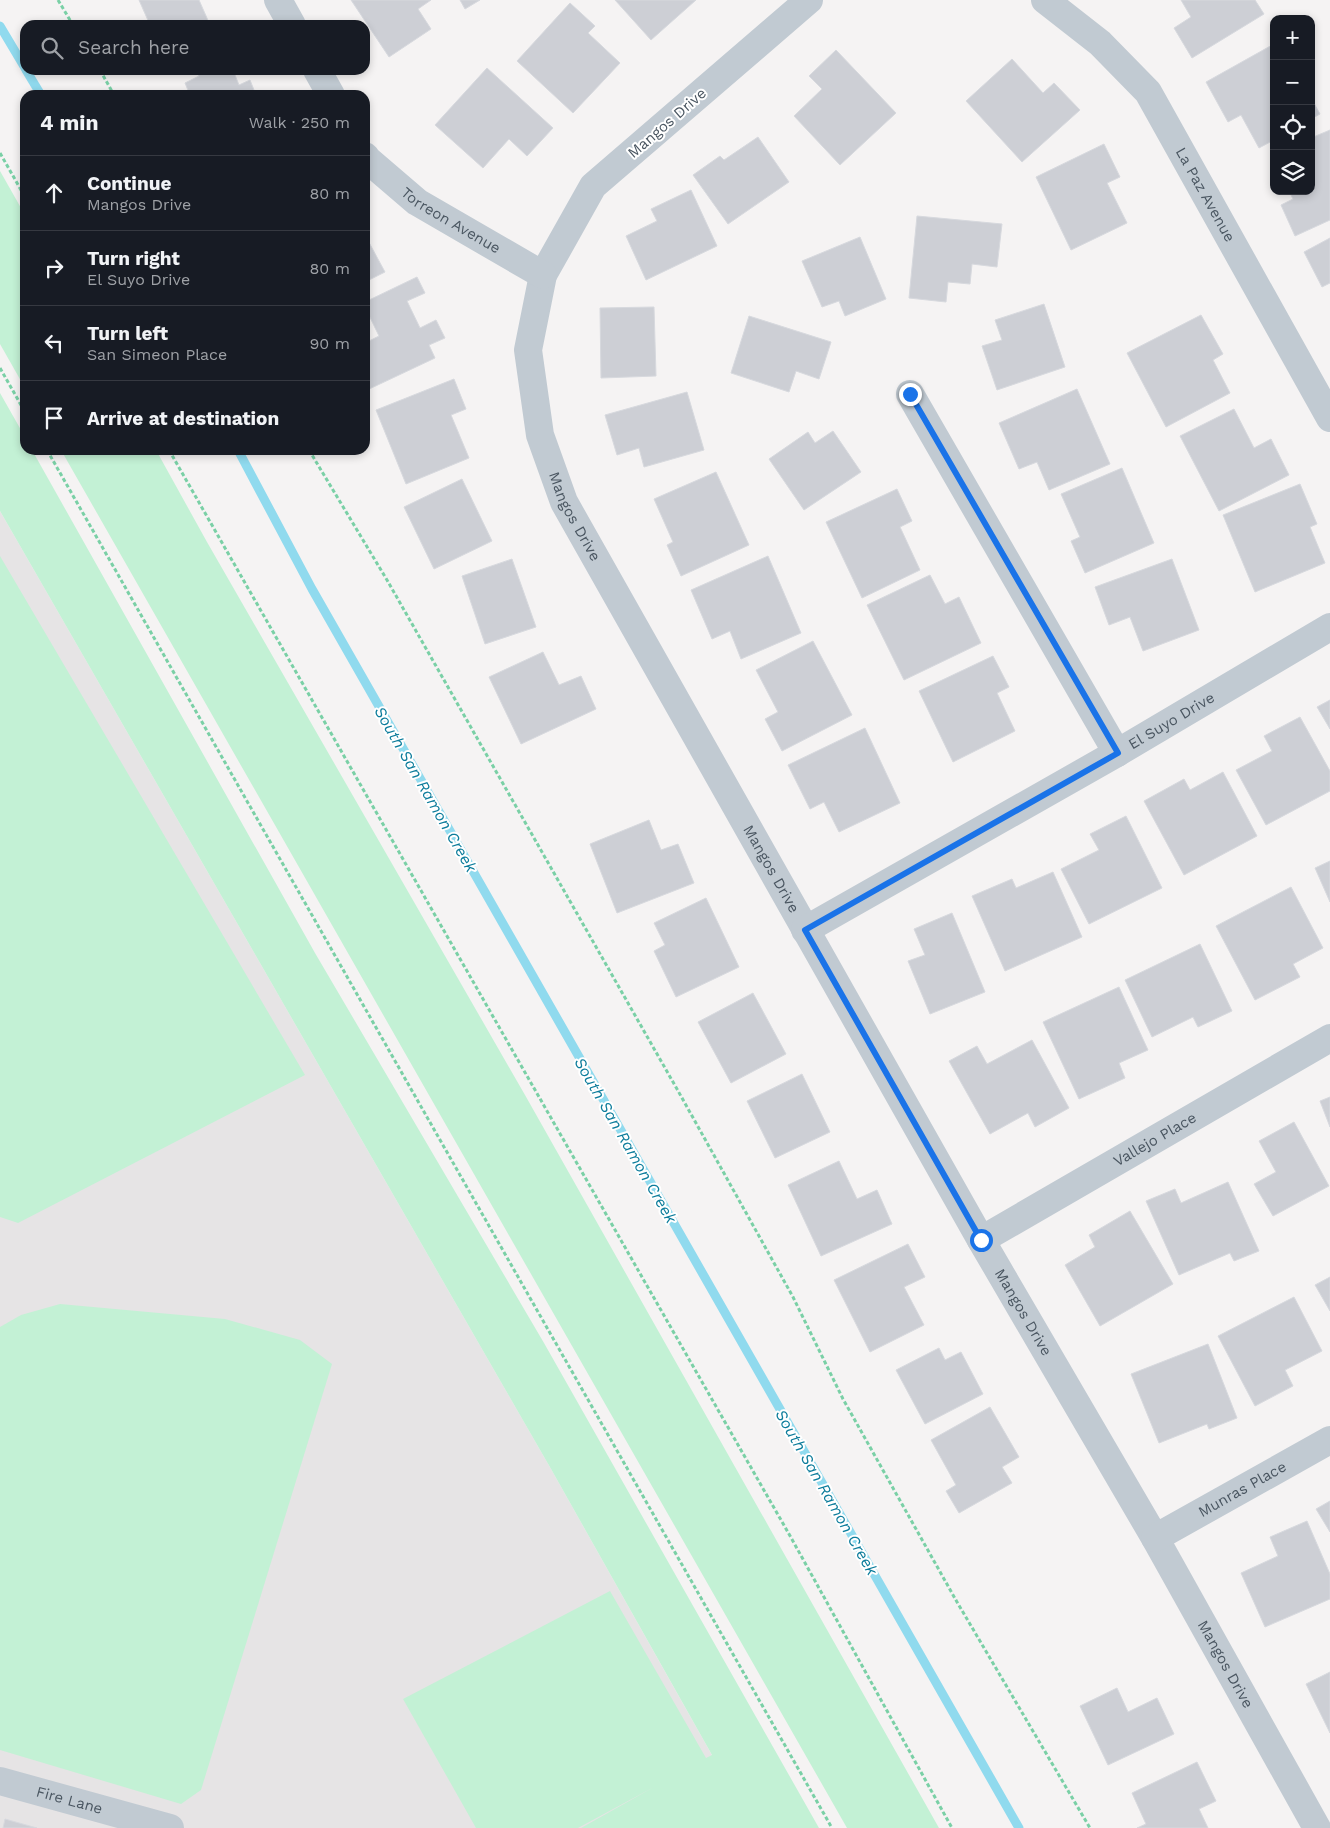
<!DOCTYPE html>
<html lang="en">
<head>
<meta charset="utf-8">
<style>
  :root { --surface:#171b24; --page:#20242c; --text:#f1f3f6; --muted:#9ea1a6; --line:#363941 }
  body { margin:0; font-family:"Work Sans",sans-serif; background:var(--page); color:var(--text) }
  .controls { position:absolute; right:15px; top:15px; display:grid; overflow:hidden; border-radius:10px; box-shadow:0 2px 8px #0003 }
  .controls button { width:45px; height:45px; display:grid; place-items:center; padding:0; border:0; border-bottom:1px solid var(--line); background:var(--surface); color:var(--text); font:25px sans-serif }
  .stop { position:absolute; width:15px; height:15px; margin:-11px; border:4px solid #1a73e8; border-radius:50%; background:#fff }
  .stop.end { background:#1a73e8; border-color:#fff; box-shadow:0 1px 5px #0008 }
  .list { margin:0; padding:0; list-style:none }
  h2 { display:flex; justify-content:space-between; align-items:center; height:65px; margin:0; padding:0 20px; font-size:21px }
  h2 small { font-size:16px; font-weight:400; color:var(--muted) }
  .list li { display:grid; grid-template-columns:32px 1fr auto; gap:15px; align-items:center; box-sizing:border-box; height:75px; padding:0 20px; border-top:1px solid var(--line) }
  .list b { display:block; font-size:19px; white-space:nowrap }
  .list p { margin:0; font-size:16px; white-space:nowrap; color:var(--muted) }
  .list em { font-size:16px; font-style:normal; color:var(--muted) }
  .icon { flex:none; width:28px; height:28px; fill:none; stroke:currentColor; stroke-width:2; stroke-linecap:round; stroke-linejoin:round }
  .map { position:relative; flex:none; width:1330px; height:1828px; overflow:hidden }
  .search { position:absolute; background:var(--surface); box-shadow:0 2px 8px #0003; left:20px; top:20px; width:350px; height:55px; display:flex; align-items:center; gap:12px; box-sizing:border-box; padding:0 18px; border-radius:15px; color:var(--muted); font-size:19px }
  .panel { position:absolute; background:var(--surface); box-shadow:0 2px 8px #0003; left:20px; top:90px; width:350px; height:365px; border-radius:15px }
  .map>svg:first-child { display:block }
</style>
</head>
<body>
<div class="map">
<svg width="1330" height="1828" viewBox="0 0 1330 1828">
  <rect width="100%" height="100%" fill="#f5f3f3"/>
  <!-- education -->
  <path fill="#e6e4e5" d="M0,511L551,1469L753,1828H0Z"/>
  <!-- green -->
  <g fill="#c3f1d5">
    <path d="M0,171L25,215V388L0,344Z"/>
    <path d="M0,393L25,437V450H32L315,953L544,1343L819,1828H581L654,1787L578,1828H476L403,1699L610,1591L706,1758L712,1755L551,1469L0,511Z"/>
    <path d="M61,450H156L207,542L525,1095L939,1828H847Z"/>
    <path d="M0,556L305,1075L18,1223L0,1217Z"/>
    <path d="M60,1304L225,1319L300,1340L332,1364L201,1790L181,1804L0,1750V1327L21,1315Z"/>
  </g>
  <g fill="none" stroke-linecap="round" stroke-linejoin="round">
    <!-- stream -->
    <g stroke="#90daee" stroke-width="9">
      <path d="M0,26L25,68"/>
      <path d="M26,70L41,95"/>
      <path d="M238,450L312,589L1019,1828"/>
    </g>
  </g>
  <!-- building -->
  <g fill="#cdcfd5" stroke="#d7d9de">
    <path d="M139,0H199L210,25H150Z"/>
    <path d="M351,0H431L418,9L431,29L389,57Z"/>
    <path d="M460,0H480L465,9Z"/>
    <path d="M615,0H696L651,40Z"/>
    <path d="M1181,0H1255L1264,14L1192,58L1174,28L1191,17Z"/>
    <path d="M570,3L595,26L588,33L620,63L573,113L517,61Z"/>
    <path d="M1274,44V140L1259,148L1241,115L1228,122L1206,82Z"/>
    <path d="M836,50L896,113L840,165L794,116L822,89L809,76Z"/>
    <path d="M1012,59L1043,93L1054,83L1080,110L1022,162L966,101Z"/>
    <path d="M487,68L553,128L527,156L509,139L483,168L435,125Z"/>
    <path d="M197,70H233L239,85L250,80L256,95H190L185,83L199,76Z"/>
    <path d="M1311,98L1320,114L1311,119Z"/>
    <path d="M1330,130V220L1295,236L1281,205L1293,199L1289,191H1311V138Z"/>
    <path d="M758,137L789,182L728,224L693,175L720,156L724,160Z"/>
    <path d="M1104,144L1120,177L1107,183L1127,223L1071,250L1036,177Z"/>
    <path d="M691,190L717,246L646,280L626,236L657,221L651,209Z"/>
    <path d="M917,216L1002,224L997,267L972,264L970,284L948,282L946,302L909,298Z"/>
    <path d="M365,235L385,272L365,282Z"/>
    <path d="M860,237L886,299L845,316L839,301L822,307L802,261Z"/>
    <path d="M1330,238V283L1322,287L1304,252Z"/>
    <path d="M417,277L425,293L407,301L420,328L436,320L445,338L429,345L435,358L365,391V343L379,336L365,307V302Z"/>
    <path d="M1044,304L1065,367L997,390L982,346L1002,340L995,320Z"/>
    <path d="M654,307L656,376L601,378L600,308Z"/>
    <path d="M1201,315L1223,354L1213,360L1230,393L1166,427L1127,353Z"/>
    <path d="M749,316L831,342L819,379L796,371L789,392L731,373Z"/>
    <path d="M454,379L466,409L451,415L469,458L406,484L376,410Z"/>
    <path d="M1077,389L1110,464L1049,490L1037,462L1019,469L999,423Z"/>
    <path d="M687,392L704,450L644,467L639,448L617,455L605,415Z"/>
    <path d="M1234,409L1254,448L1271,439L1289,475L1219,511L1180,436Z"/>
    <path d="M833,431L861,472L804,510L769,459L808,432L815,443Z"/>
    <path d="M1122,468L1154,543L1085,573L1071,541L1080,537L1061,494Z"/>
    <path d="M716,472L749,545L681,576L667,545L673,542L654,499Z"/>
    <path d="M462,479L492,541L434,569L404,507Z"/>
    <path d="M1300,484L1317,524L1310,527L1325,563L1255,592L1223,515Z"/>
    <path d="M897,489L912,521L900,527L920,570L862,598L826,522Z"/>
    <path d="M768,556L801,633L741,659L730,631L712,639L691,590Z"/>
    <path d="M512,559L536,627L485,644L462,576Z"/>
    <path d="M1172,559L1199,630L1143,651L1130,617L1109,625L1095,587Z"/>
    <path d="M930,575L945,604L959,597L981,643L904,680L867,605Z"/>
    <path d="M813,641L852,715L782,751L765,719L778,712L756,670Z"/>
    <path d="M543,652L559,685L581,676L596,709L521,744L489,677Z"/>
    <path d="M993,656L1009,687L997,693L1015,731L953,762L919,691Z"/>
    <path d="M1330,700V729L1317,707Z"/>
    <path d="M1300,717L1330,771V791L1266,825L1236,770L1272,751L1264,736Z"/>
    <path d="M865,728L900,803L839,832L824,802L810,809L788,765Z"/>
    <path d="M1223,772L1257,836L1184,875L1144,801L1184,779L1190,790Z"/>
    <path d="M1126,816L1162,888L1089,924L1061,869L1099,850L1090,834Z"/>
    <path d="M649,820L661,850L678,844L694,883L617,913L590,844Z"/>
    <path d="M1330,861V902L1315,868Z"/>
    <path d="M1053,872L1082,937L1005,971L972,896L1012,879L1016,888Z"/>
    <path d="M1291,887L1323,948L1293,964L1300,977L1255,1000L1216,926Z"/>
    <path d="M706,898L739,967L676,997L654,951L665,945L654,923Z"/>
    <path d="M952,913L985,992L930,1014L908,961L925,955L914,929Z"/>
    <path d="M1200,944L1232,1011L1198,1027L1193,1017L1152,1037L1125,980Z"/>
    <path d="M1119,987L1148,1050L1119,1063L1125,1078L1079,1099L1043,1022Z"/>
    <path d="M753,993L786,1054L731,1083L698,1022Z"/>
    <path d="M1032,1040L1069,1108L1035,1127L1028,1113L990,1134L949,1061L977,1046L987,1064Z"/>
    <path d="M802,1074L830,1132L775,1158L747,1101Z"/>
    <path d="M1330,1097V1127L1320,1101Z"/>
    <path d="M1294,1122L1329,1186L1273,1216L1254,1184L1276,1172L1259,1141Z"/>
    <path d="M839,1161L857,1199L877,1190L892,1224L821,1256L788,1185Z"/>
    <path d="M1228,1182L1259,1251L1234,1261L1230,1253L1179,1275L1146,1201L1175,1189L1181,1203Z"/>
    <path d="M1130,1211L1173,1284L1100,1326L1065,1265L1095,1247L1089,1235Z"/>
    <path d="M908,1244L925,1277L904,1287L924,1325L870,1352L834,1280Z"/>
    <path d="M1330,1277V1311L1315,1285Z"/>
    <path d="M1294,1297L1322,1351L1285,1370L1293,1386L1255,1406L1218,1336Z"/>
    <path d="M1208,1344L1237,1418L1209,1429L1207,1424L1159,1443L1131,1374Z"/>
    <path d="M939,1348L945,1360L961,1352L983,1394L925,1424L896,1370Z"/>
    <path d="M990,1407L1019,1457L1002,1467L1012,1483L959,1513L946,1491L956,1485L931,1440Z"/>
    <path d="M1330,1501V1532L1316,1509Z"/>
    <path d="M1307,1521L1330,1574V1599L1265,1627L1241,1573L1278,1556L1270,1537Z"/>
    <path d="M1330,1672V1733L1306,1684Z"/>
    <path d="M1117,1688L1128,1712L1157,1698L1174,1734L1108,1765L1080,1706Z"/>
    <path d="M1197,1762L1216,1801L1199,1809L1208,1828H1137L1146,1824L1132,1793Z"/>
    <path d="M5,1819L37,1828H3Z"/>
  </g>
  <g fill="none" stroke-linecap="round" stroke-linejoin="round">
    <!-- path -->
    <g stroke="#7ad0a6" stroke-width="3" stroke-dasharray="4 2.5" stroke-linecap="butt">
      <path d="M58,0L73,25"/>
      <path d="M100,70L114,95"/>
      <path d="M0,153L25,197"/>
      <path d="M0,368L25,412"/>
      <path d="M47,450L832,1828"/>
      <path d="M169,450L789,1534L952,1828"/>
      <path d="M309,450L387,580L677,1089L793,1297L843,1399L957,1602L1090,1828"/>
    </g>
    <!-- minor -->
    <g stroke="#c1cad2" stroke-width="28">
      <path d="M278,0L292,25"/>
      <path id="s1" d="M809,0L593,186L543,275L528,350L540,435L564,502L981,1240L1155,1538L1317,1828"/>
      <path id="s2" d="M1045,0L1100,43L1148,92L1330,418"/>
      <path d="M317,70L331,95"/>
      <path id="s3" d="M365,156L368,160L417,202L543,275"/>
      <path d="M910,394L1117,753"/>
      <path id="s4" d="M805,930L1117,753L1330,627"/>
      <path id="s5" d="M981,1240L1330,1038"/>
      <path id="s6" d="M1155,1538L1330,1440"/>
      <path id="s7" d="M0,1781L170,1828"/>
    </g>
  </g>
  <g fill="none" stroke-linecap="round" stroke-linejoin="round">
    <!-- route -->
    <path stroke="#1a73e8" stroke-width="6" d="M910,394L1118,753L805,930L981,1240"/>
  </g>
  <g text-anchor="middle" stroke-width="4" stroke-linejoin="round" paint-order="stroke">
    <!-- street labels -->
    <g font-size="15" fill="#4a5661" stroke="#fff">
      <text transform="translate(667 123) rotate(-41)" y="5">Mangos Drive</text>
      <text dy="5" stroke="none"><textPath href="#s2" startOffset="256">La Paz Avenue</textPath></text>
      <text dy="5" stroke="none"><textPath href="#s3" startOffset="108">Torreon Avenue</textPath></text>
      <text dy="5" stroke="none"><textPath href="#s1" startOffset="638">Mangos Drive</textPath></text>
      <text dy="5" stroke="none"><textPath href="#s4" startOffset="422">El Suyo Drive</textPath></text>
      <text dy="5" stroke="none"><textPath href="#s1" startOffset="1042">Mangos Drive</textPath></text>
      <text dy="5" stroke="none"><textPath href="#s5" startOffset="201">Vallejo Place</textPath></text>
      <text dy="5" stroke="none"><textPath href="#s1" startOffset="1552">Mangos Drive</textPath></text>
      <text dy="5" stroke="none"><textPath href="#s6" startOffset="100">Munras Place</textPath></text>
      <text dy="5" stroke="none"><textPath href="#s1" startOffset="1958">Mangos Drive</textPath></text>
      <text dy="5" stroke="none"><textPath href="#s7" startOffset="72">Fire Lane</textPath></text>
    </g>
    <!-- water labels -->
    <g font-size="16" font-style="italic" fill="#0c7c9b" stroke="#fff">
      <text transform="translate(426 789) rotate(60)" y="6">South San Ramon Creek</text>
      <text transform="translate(626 1140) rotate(60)" y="6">South San Ramon Creek</text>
      <text transform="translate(827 1492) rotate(60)" y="6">South San Ramon Creek</text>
    </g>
  </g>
</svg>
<div class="controls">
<button>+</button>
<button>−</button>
<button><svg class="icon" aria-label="locate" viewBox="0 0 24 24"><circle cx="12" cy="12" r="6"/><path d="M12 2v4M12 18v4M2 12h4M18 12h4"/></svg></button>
<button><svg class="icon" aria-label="layers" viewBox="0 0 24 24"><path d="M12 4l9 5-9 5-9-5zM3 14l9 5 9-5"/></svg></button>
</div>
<div class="stop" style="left:981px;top:1240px"></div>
<div class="stop end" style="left:910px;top:394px"></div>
<div class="search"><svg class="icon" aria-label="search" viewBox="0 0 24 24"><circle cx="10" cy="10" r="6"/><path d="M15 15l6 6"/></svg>Search here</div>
<section class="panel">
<h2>4 min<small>Walk · 250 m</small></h2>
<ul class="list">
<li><svg class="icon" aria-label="ahead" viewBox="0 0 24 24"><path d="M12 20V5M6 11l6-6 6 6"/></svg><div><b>Continue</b><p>Mangos Drive</p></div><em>80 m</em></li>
<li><svg class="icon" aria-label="right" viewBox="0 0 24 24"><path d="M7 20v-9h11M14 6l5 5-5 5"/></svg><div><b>Turn right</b><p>El Suyo Drive</p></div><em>80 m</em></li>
<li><svg class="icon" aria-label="left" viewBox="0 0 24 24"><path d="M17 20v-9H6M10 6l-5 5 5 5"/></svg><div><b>Turn left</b><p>San Simeon Place</p></div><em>90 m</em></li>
<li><svg class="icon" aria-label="arrive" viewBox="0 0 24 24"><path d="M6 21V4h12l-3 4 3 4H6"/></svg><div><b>Arrive at destination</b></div></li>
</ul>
</section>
</div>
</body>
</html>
